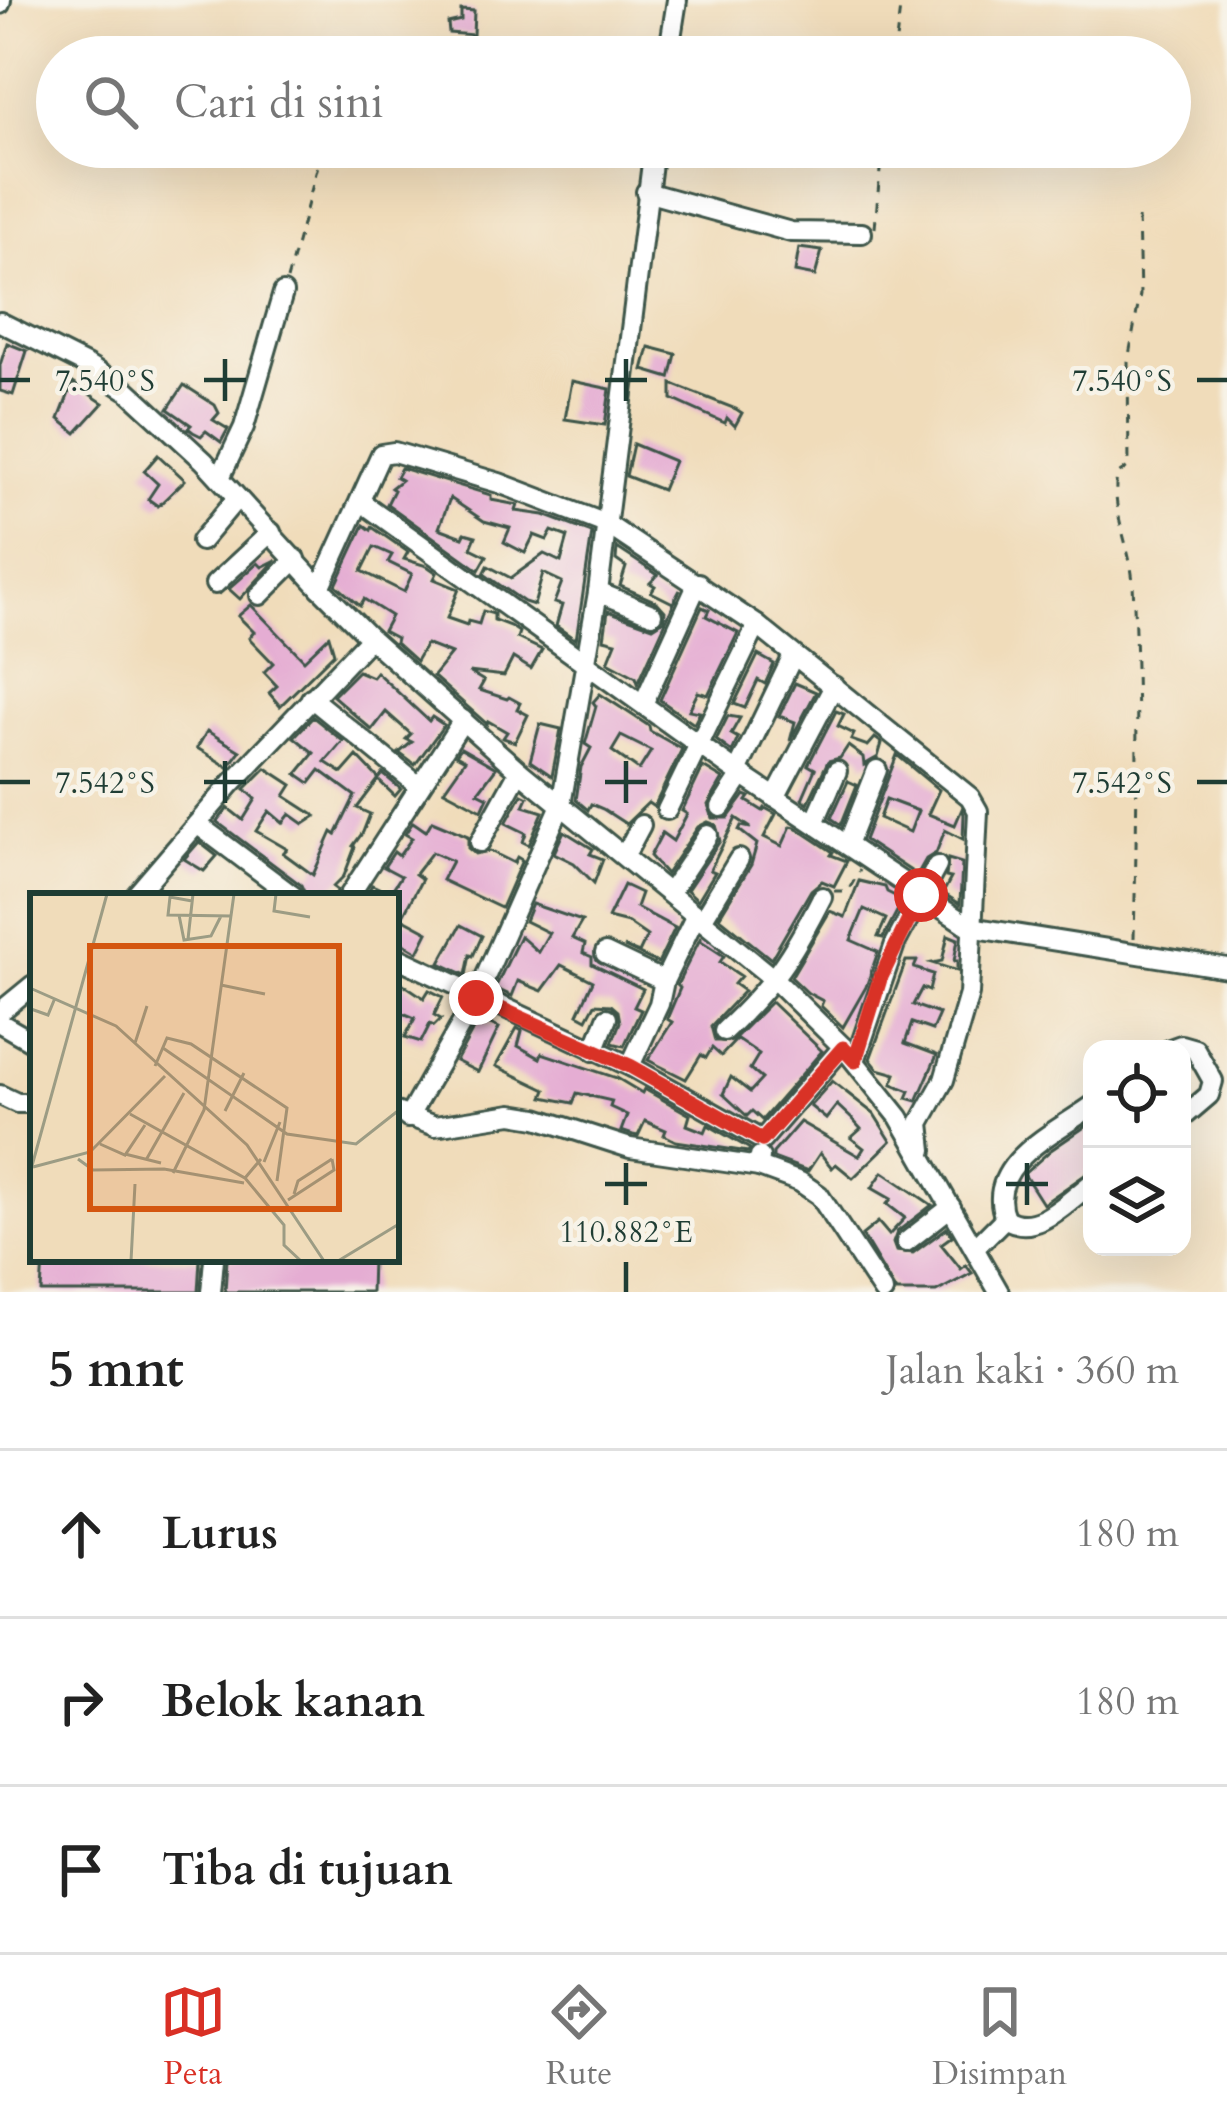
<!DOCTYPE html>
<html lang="id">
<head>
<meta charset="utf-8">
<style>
  :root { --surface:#fff; --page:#f2f2f2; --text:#222; --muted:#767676; --line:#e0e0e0; --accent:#d93025 }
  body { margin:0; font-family:Cardo,serif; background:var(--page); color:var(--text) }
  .controls { position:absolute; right:36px; bottom:36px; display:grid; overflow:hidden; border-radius:24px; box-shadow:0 12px 48px #0002 }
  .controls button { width:108px; height:108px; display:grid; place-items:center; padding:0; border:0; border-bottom:3px solid var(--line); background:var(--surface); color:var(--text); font:60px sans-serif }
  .stop { position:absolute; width:36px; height:36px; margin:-27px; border:9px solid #d93025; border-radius:50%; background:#fff }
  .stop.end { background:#d93025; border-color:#fff; box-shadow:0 3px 12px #0008 }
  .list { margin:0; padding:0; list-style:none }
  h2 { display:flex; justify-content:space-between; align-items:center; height:156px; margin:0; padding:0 48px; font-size:51px }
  h2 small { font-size:39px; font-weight:400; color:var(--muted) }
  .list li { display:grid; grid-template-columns:78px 1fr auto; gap:36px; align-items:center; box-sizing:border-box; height:168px; padding:0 48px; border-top:3px solid var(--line) }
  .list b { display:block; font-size:45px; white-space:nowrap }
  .list em { font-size:39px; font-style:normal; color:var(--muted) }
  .icon { flex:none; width:66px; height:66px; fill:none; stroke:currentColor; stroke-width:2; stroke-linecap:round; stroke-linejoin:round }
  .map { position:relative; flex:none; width:1227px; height:1292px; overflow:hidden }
  .search { position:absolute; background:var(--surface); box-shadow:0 12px 48px #0002; left:36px; right:36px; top:36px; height:132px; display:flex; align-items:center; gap:30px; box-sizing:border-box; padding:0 42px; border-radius:66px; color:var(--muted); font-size:45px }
  .sheet { height:660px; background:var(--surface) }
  nav { display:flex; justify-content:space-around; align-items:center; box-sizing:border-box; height:168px; border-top:3px solid var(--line); background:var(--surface); font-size:33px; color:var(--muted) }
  nav a { display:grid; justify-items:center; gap:6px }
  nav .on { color:var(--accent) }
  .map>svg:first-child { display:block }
</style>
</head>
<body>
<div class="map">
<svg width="1227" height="1292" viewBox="0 0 1227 1292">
  <rect width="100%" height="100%" fill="#f7f3e8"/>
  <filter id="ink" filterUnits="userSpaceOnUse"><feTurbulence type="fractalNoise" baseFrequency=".00833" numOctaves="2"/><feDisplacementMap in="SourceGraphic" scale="24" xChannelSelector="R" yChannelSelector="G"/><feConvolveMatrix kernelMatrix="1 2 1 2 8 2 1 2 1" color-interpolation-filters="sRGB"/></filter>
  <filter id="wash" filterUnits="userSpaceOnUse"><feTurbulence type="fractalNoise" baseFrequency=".004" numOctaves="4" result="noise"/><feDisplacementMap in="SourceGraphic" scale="48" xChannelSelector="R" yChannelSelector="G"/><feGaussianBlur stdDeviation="2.7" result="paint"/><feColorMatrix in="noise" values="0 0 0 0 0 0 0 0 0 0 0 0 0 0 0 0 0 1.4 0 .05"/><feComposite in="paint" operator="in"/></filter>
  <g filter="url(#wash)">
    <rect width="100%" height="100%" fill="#f0dcba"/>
    <g id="blocks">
      <!-- building -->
      <g fill="#e5add3" fill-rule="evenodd">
        <path d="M461,10L474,11L473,35L449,33L448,23L461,20Z"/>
        <path d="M799,248L822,251L815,276L795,272Z"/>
        <path d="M7,343L27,351L13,395L0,391V365Z"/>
        <path d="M649,347L676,354L670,378L643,370Z"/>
        <path d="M572,381L610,389L605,425L565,419Z"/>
        <path d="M73,383L103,403L76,433L59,419Z"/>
        <path d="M672,384L736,409L742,413L735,426L727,418L725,423L672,399Z"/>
        <path d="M184,385L215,405L219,413L213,420L228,429L221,442L206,431L201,436L193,432L188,428L191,425L168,409Z"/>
        <path d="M633,444L674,461L662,490L626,476Z"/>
        <path d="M158,455L185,480L158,506L148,499L158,484L144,471Z"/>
        <path d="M401,468L491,495V500L518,505L516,511L544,515L592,533L576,640L556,626L562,605L554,603L562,582L543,573L534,605L524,602L484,574L488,566L511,578L544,554L561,562L568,537L552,531L547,540L534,535L525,553L504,542L510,528L484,521L450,498L439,528L463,537L465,533L476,536L471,548L487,556L479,570L387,504L394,490L391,488L401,480L396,477Z"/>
        <path d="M364,525L371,530L372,527L408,552L404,559L427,566L437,573L434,579L459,589L447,618L467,625L468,621L479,624L483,611L494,614V620L510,626L519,632L517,638L542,650L531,669L513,658L504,676L469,672L484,681L479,690L507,699L509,697L520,703L517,709L528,715L515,742L503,738L507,732L488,721L487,724L433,676L451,654L426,644L416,661L395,642L396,638L383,631L391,616L364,599L360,606L336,585ZM374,547L392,555L388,562L412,574L404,592L362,571Z"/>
        <path d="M617,548L658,575L650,583L655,586L651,592L673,603L680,590L638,683L636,677L608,662L616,642L604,639L608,611L653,627L664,620L665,611L657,602L620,586L626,567L616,560Z"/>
        <path d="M276,560L240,599L229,589L258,563L262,567Z"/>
        <path d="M251,605L304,660L329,636L334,653L280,706L269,693L277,686L264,672L273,663L249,638L254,632L238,616Z"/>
        <path d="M702,607L709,610L706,616L738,633L708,695L698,692L689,710L700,712L694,724L660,700Z"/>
        <path d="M758,655L774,664L765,684L758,680L745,708L734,704Z"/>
        <path d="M358,671L372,677L376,672L429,721L432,717L444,725L415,765L399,753L412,742L406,739L411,734L386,712L372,730L333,696Z"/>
        <path d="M795,683L816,692L790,741L795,722L779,716Z"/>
        <path d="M600,694L649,726L650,731L682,749L654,807L648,803L626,824L603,809L591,804L588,810L576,800L581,767L591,748L585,744L596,706L593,702ZM621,736L651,751L639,770L612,751Z"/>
        <path d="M836,711L844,714L838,726L854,734L851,740L868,746L875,738L882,743L878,757L864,765L863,757L848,746L840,758L828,761L808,803L802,799L815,769L808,765Z"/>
        <path d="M728,716L740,718L731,734L738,738L732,752L716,740Z"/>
        <path d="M313,717L343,741L325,762L342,773L357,756L379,779L383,774L401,789L395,796L378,780L357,808L370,814L363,832L353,846L355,847L344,876L333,887L337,890L336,896H306L301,885L217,822L228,808L243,820L256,799L245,789L266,768L292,785L285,796L316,816L304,824L290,814L283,823L269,811L256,831L287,849L283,853L313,875L332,832L336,835L355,796L320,770L310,783L297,774L314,753L294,737Z"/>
        <path d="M540,724L561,729L552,776L530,761Z"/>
        <path d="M207,731L240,751L228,767L197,748Z"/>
        <path d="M461,748L496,768L478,792L488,797L482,810L444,790L465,760L456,755Z"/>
        <path d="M897,755L939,790L928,814L955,825L962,809L964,814L963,839L945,830L936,853L926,859L917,875L864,840ZM886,799L918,811L910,832L879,818Z"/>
        <path d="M703,767L723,779L708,805L713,818H728L745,795L750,797L747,801L763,811L765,808L776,814L764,837L782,846L791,826L795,827L833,852L831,855L847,861L834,886L822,881L811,890L771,959L719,917L751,865L757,844L739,830L741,826L751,828L736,818L710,870L715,872L698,900L687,890L720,841L716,825L708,822L698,827L666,874L650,856L662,833L673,841L687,814L682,811Z"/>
        <path d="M848,781L857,785L841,825L831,818Z"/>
        <path d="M522,794L528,797L524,806L543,812L529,845L523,842L526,833L506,823Z"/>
        <path d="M432,821L468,836V848L475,854L490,851L514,863L517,857L522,860L501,908L442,880L452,861L432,852L415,874L422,879L396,929V896H366L372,885L390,893L401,876L384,867L394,852L399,856L412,838L405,834L413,822L426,831Z"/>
        <path d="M564,831L593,849L590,854L603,859L594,883L574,863L554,853Z"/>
        <path d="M199,842L217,856L204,871L184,859Z"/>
        <path d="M948,859L962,863L960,904L943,893L951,878L946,877Z"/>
        <path d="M859,881L885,887L887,892L903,900L883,938L878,937L886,919L864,909L851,940L878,952L866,987L843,1027L821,1006L823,1001L808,993L791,977L830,911L845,917Z"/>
        <path d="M624,885L641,893L636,907L675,928L658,963L624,947L639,953L647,936L628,923L608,918Z"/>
        <path d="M532,904L582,921L572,938L585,944L583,953L592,957V964L643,989L634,1007L641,1010L624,1046L612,1043L620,1022L618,1011L611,1005L595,1004L587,1019L578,1014L593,981L561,965L542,991L518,981L512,996L495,988L520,936L538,952L549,933L525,921Z"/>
        <path d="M404,919L428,932L418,952L396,939Z"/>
        <path d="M461,925L482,936L473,956L470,955L466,975L440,963Z"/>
        <path d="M948,935L958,939L954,961H957V971L932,963L942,961Z"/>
        <path d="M701,937V941L724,956L720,962L741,976L734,984L744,991L711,1026L715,1041H732L771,1002L822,1051L762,1120L752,1111L747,1116L723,1094L731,1077L750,1092L762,1079L750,1069L759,1054L737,1039L721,1056L712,1048L706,1058L701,1055L686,1079L648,1060L672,1022L667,1019L680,988L677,985Z"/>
        <path d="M906,961H917L914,968L933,974L929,991L922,988L913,1005L939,1014L932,1030L912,1023L905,1043L937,1055L917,1101L907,1098L910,1091L892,1084L896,1074L878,1069L870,1059Z"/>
        <path d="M396,979L424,998L429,990L443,997L434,1015L441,1019L434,1026L430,1024L421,1042L405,1037L415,1018L396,1010Z"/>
        <path d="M479,1019L499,1028L478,1072L456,1061Z"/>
        <path d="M517,1028L522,1031L518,1046L540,1058L542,1053L617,1078L642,1093L644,1089L690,1115L687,1125L705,1132L708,1125L750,1149L748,1152L676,1141L664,1135L666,1130L645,1121L638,1136L633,1135L621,1131L627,1115L610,1107L612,1101L577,1093L573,1103L543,1097L546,1090L496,1066Z"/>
        <path d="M832,1081L874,1114L891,1141L853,1178L836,1164L832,1168L820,1153L808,1171L773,1158V1153L800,1122L859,1156L864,1148L851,1138L861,1129L852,1119L837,1105L826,1119L810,1106Z"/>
        <path d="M1092,1122V1170L1043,1204L1024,1174L1051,1150Z"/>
        <path d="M883,1172L932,1205L897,1232L893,1243L896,1251L913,1253L947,1228L952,1236L941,1244L961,1269L966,1265L972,1273L936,1292H896L862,1235L878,1222L889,1235L905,1218L887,1204L891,1199L872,1188Z"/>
        <path d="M43,1259H200L198,1292H41Z"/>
        <path d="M227,1259H372L371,1292H225Z"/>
      </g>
    </g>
  </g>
  <g filter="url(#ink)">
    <use href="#blocks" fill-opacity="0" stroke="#3e5548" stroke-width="3"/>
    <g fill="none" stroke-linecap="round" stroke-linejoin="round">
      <!-- minor casing -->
      <g stroke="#3e5548" stroke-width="24">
        <g id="minor">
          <path d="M0,4L1,0"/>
          <path d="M668,57L677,0"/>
          <path d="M646,192L791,232L862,233"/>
          <path d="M0,322L86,365L128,391L204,461L320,588L370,638L519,771L775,980L843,1047L899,1117L999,1292"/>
          <path d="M220,478L244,427L283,293"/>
          <path d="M360,501L731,768L970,927L1227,968"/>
          <path d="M201,541L237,498"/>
          <path d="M215,584L271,532"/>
          <path d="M320,588L381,454L394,452L499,483L606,524L757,625L970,797L978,811L969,994L944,1080L920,1123L923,1150"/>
          <path d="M598,592L652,614"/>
          <path d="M260,595L296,559"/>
          <path d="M311,698L419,786"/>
          <path d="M644,702L698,583"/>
          <path d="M737,772L793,656"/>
          <path d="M775,798L834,686"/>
          <path d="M721,807L742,775"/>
          <path d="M667,810L757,625"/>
          <path d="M815,821L837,771"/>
          <path d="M197,824L293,896"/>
          <path d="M480,842L519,771"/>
          <path d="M848,843L877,770"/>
          <path d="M625,855L641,825"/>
          <path d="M670,892L708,835"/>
          <path d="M135,896L232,783L370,638"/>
          <path d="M349,896L463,720"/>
          <path d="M702,920L739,859"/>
          <path d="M605,953L664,981L696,915"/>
          <path d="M396,957L630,1066L762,1140L843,1047"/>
          <path d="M0,1012L33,985"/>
          <path d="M0,1023L33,1042"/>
          <path d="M724,1031C773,985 792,956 822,897"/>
          <path d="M1170,1049L1181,1045L1195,1049L1213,1081L1209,1095L1182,1118"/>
          <path d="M594,1051L607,1018"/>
          <path d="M855,1061L895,944L937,866"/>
          <path d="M630,1066L659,1004L664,981"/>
          <path d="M0,1095L17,1103H33"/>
          <path d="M396,1112L435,1126L512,1114L537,1118L630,1148L759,1167"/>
          <path d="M408,1118L476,998L561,805L598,592L654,147"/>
          <path d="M760,1157L759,1167L800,1182L819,1195L883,1292"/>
          <path d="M1005,1218C983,1165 1056,1132 1092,1106"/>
          <path d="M906,1242L951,1207"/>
          <path d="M976,1247L1005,1218C1035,1239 1068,1201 1092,1183"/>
          <path d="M211,1292L214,1259"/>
        </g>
      </g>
      <!-- path -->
      <g stroke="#3e5548" stroke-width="3" stroke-dasharray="9 9" stroke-linecap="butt">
        <path d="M894,57L901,0"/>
        <path d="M875,228L882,147"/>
        <path d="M287,280L323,147"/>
        <path d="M834,891H848L860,870"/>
        <path d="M1134,938C1137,820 1139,703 1133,584C1131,547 1111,513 1117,475L1129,466L1128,361L1140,295L1138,215"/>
      </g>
      <!-- minor -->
      <use href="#minor" stroke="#fff" stroke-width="18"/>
    </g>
  </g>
  <g fill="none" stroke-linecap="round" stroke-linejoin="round" filter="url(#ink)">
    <!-- route -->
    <path stroke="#d93025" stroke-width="15" d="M476,998L630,1066L762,1140L843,1048L855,1061L880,979L921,895"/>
  </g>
  <!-- ticks -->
  <path fill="none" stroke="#1f3d34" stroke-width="4.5" d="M225,359V401M626,359V401M0,380H30M204,380H246M605,380H647M1197,380H1227M225,761V803M626,761V803M0,782H30M204,782H246M605,782H647M1197,782H1227M626,1163V1205M1027,1163V1205M605,1184H647M1006,1184H1048M626,1262V1292"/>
  <!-- overview -->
  <g transform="translate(30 893)">
    <rect width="369" height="369" fill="#f0dcba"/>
    <path fill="none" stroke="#9c9c84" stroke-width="3" d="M246,1L244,18L280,24M162,8L140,4L138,22L201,23M149,22L154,47L181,43L191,23M158,46L163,1M191,92L235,101M0,95L86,133L217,252L294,368M1,116L18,122L25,105M105,150L117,113M133,155L257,241L326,251L369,217M125,173L137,145L161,151L257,215L247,288M195,218L214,180M100,221L215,285L231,266M70,251L95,262L115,232M95,261L131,270M48,266L63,277L134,276L214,290M116,267L154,200M234,269L250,229M3,274L60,259L135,183M0,280L77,1M143,280L174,217L204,1M215,285L254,332V352L271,368M264,301L268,288L302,266M258,307L304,277L302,266M101,368L105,291M308,368L369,331"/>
    <path fill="#d45610" fill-opacity="0.15" stroke="#d45610" stroke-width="6" d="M60,53H309V316H60Z"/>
    <rect width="369" height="369" fill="none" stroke="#1f3d34" stroke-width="6"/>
  </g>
  <g font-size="30" text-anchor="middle" fill="#1f3d34" stroke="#f7f3e8" stroke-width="9" stroke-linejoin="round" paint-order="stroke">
    <text x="105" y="391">7.540°S</text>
    <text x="1122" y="391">7.540°S</text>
    <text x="105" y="793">7.542°S</text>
    <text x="1122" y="793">7.542°S</text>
    <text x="626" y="1242">110.882°E</text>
  </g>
</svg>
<div class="controls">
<button><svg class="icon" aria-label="locate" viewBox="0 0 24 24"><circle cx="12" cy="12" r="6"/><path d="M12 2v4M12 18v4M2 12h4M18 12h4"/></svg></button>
<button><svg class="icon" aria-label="layers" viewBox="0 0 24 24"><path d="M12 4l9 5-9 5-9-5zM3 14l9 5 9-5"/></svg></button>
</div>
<div class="stop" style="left:921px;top:895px"></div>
<div class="stop end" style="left:476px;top:998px"></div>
<div class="search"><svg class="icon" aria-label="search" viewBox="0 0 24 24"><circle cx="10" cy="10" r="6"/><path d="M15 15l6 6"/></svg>Cari di sini</div>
</div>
<section class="sheet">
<h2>5 mnt<small>Jalan kaki · 360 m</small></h2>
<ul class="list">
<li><svg class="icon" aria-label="ahead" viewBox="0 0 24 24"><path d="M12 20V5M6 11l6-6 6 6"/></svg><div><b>Lurus</b></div><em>180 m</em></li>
<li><svg class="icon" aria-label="right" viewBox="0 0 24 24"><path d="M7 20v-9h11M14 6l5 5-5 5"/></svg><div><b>Belok kanan</b></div><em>180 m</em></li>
<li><svg class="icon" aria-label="arrive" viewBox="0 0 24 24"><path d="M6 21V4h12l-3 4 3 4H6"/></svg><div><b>Tiba di tujuan</b></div></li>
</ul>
</section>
<nav>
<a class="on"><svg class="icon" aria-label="map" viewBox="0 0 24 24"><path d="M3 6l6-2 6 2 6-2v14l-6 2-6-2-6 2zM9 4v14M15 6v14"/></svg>Peta</a>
<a><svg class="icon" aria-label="directions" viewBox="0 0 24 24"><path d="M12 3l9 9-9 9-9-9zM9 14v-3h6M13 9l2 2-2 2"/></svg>Rute</a>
<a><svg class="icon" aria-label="saved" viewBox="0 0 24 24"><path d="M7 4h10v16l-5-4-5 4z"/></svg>Disimpan</a>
</nav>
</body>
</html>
